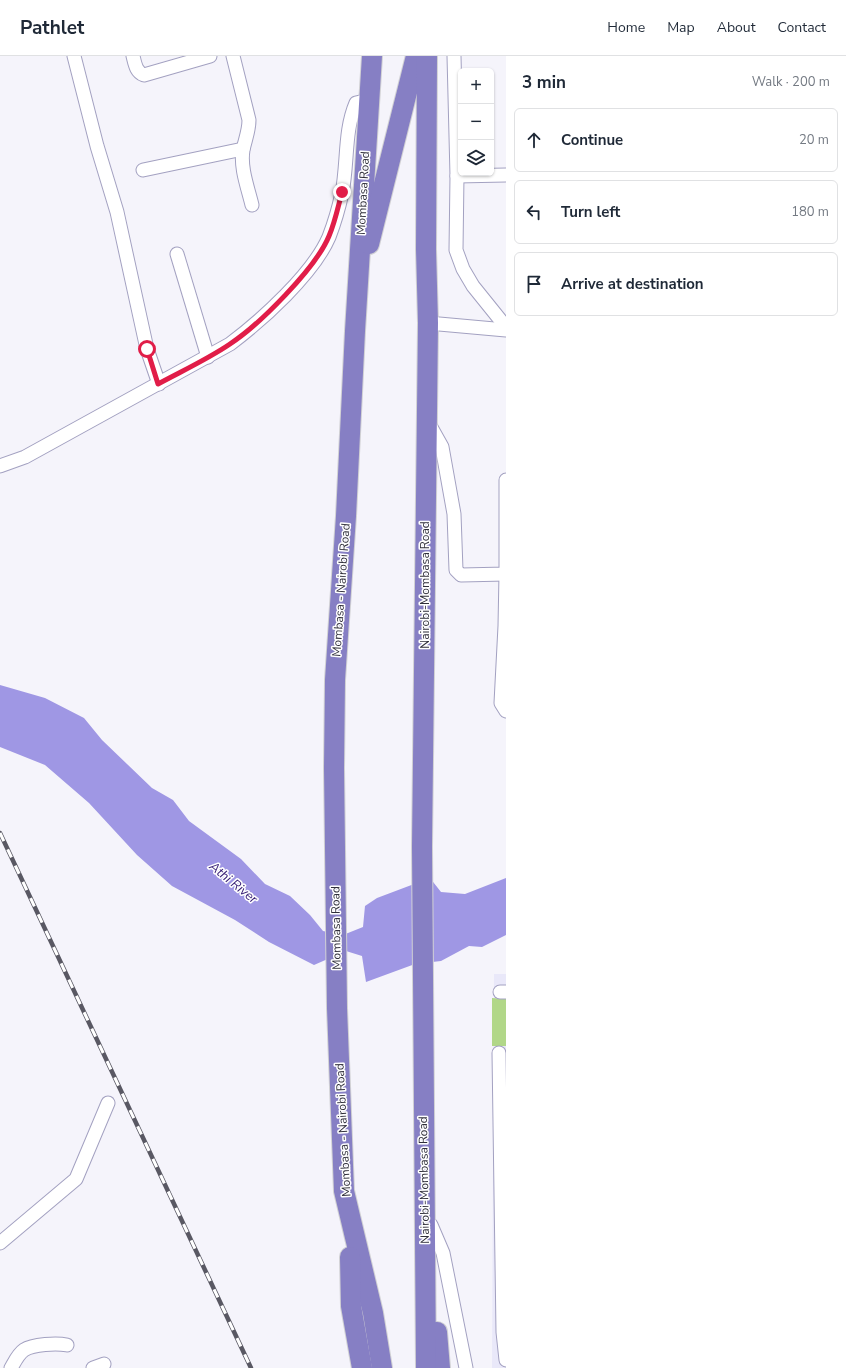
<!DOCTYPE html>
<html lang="en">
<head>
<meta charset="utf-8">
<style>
  :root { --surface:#fff; --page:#f2f2f3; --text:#1f2937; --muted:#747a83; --line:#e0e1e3 }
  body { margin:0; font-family:"Nunito Sans",sans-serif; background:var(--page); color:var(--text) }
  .controls { position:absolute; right:12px; top:12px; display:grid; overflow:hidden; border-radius:6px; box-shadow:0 1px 3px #0004 }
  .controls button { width:36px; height:36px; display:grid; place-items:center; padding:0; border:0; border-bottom:1px solid var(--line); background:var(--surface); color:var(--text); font:20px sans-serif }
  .stop { position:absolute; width:12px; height:12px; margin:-9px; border:3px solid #e11d48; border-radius:50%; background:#fff }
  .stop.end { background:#e11d48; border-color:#fff; box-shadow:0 1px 4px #0008 }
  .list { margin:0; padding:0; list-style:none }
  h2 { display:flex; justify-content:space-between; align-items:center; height:52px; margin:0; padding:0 16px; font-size:17px }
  h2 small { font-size:13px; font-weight:400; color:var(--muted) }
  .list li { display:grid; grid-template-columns:26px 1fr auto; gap:12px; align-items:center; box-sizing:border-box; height:64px; margin:0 8px 8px; padding:0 8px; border:1px solid var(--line); border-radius:6px }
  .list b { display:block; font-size:15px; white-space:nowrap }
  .list em { font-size:13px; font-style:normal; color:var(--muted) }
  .icon { flex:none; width:22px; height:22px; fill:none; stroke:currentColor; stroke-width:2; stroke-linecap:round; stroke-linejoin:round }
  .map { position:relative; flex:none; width:506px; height:1312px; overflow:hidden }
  header { display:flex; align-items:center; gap:24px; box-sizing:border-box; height:56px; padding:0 20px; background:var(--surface); border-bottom:1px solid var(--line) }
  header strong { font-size:19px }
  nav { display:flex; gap:22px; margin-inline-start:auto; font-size:14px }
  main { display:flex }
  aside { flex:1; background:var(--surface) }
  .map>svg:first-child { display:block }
</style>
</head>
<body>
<header>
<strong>Pathlet</strong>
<nav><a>Home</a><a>Map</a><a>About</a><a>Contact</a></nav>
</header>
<main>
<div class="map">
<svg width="506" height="1312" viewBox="0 0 506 1312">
  <rect width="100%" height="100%" fill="#f5f4fb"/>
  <!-- built -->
  <path fill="#e9e8f9" d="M494,918H506V1312H492Z"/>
  <!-- water -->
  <path fill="#9f97e4" d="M0,629L45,642L84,662L102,684L152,732L173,744L189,765L241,803L265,828L290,840L310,859L323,875L343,879L363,871L365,850L377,842L430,822L441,836L465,838L506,822V879L482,891L469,890L441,905L415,908L366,926L362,900L346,895L314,909L269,886L235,864L172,830L137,799L89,747L45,709L0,691Z"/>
  <!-- building -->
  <path fill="#b1d788" d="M492,942L506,943V990H492Z"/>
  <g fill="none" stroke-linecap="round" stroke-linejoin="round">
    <!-- minor casing -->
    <g stroke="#a3a1c1" stroke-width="15">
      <g id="minor">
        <path d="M74,0L97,90L117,156L147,293L159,328"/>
        <path d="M133,0C135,8 136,16 144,19L210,0"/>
        <path d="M233,0L249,64C249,75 245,84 243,94C240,112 248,132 252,149"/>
        <path d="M454,0L457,120L456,194L463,213L473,230L506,271"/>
        <path d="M143,114L243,93"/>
        <path d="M457,120L506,119"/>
        <path d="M177,198L208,301"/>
        <path d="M428,267L506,274"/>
        <path d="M428,366L442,391L454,458L456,514L461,519L506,518V424"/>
        <path d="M0,410L25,401L230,288C262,264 313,218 329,181C334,168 339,151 342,137C348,107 344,75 356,47L369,44"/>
        <path d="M506,518L505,570L501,647L506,655"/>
        <path d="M500,936H506"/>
        <path d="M499,997L503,1276L506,1304"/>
        <path d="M431,1169L443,1197L466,1312"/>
        <path d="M0,1187L76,1123L108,1047"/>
        <path d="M11,1312C14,1307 18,1298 24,1294C33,1288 57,1287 67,1289"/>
        <path d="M93,1312L104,1308"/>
      </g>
    </g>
    <!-- highway casing -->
    <g stroke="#d1d1d4" stroke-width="22">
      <g id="highway">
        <path d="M372,0L355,275L346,460L335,624L334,712L337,952L344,1135L373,1257L382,1312"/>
        <path d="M369,188L416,0"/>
        <path d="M350,1201L351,1250L362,1312"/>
        <path d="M437,1276L440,1312"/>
        <path d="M426,1312L422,791L428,267L426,193L427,0"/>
      </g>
    </g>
    <!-- minor -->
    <use href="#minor" stroke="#fff" stroke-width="13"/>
    <!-- highway -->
    <use href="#highway" stroke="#867fc4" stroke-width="20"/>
    <!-- rail casing -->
    <g stroke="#595863" stroke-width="4.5">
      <path id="rail" d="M0,777L251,1312"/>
    </g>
    <!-- rail -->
    <use href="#rail" stroke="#fff" stroke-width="3" stroke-dasharray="9" stroke-linecap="butt"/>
  </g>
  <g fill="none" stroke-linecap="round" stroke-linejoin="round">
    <!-- route -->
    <path stroke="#e11d48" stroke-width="5" d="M147,293L158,328C182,315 208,303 230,288C259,269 316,212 329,180C335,166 338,151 342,136"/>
  </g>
  <g text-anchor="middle" stroke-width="3" stroke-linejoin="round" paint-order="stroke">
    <!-- street labels -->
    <g font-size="12" fill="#2f2e3a" stroke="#fff">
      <text transform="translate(363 137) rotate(-87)" y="4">Mombasa Road</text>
      <text transform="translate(425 529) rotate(-90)" y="4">Nairobi-Mombasa Road</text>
      <text transform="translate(341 534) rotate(-86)" y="4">Mombasa - Nairobi Road</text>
      <text transform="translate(336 872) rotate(-91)" y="4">Mombasa Road</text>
      <text transform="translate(343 1074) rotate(-93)" y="4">Mombasa - Nairobi Road</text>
      <text transform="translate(424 1124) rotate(-91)" y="4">Nairobi-Mombasa Road</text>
    </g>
    <!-- water labels -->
    <g font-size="13" font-style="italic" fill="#331a73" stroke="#fff">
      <text transform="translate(234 826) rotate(39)" y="5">Athi River</text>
    </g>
  </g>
</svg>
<div class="controls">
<button>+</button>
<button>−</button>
<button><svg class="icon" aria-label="layers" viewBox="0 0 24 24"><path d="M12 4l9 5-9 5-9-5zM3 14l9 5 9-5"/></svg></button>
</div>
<div class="stop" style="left:147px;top:293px"></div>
<div class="stop end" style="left:342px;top:136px"></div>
</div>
<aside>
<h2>3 min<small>Walk · 200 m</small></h2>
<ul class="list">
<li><svg class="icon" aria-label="ahead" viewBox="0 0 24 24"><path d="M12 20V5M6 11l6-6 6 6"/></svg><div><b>Continue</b></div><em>20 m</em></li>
<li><svg class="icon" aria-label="left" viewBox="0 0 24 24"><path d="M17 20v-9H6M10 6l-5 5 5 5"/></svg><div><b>Turn left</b></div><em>180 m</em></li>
<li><svg class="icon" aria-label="arrive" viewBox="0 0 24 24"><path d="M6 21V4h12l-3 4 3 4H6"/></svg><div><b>Arrive at destination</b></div></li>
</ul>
</aside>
</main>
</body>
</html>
